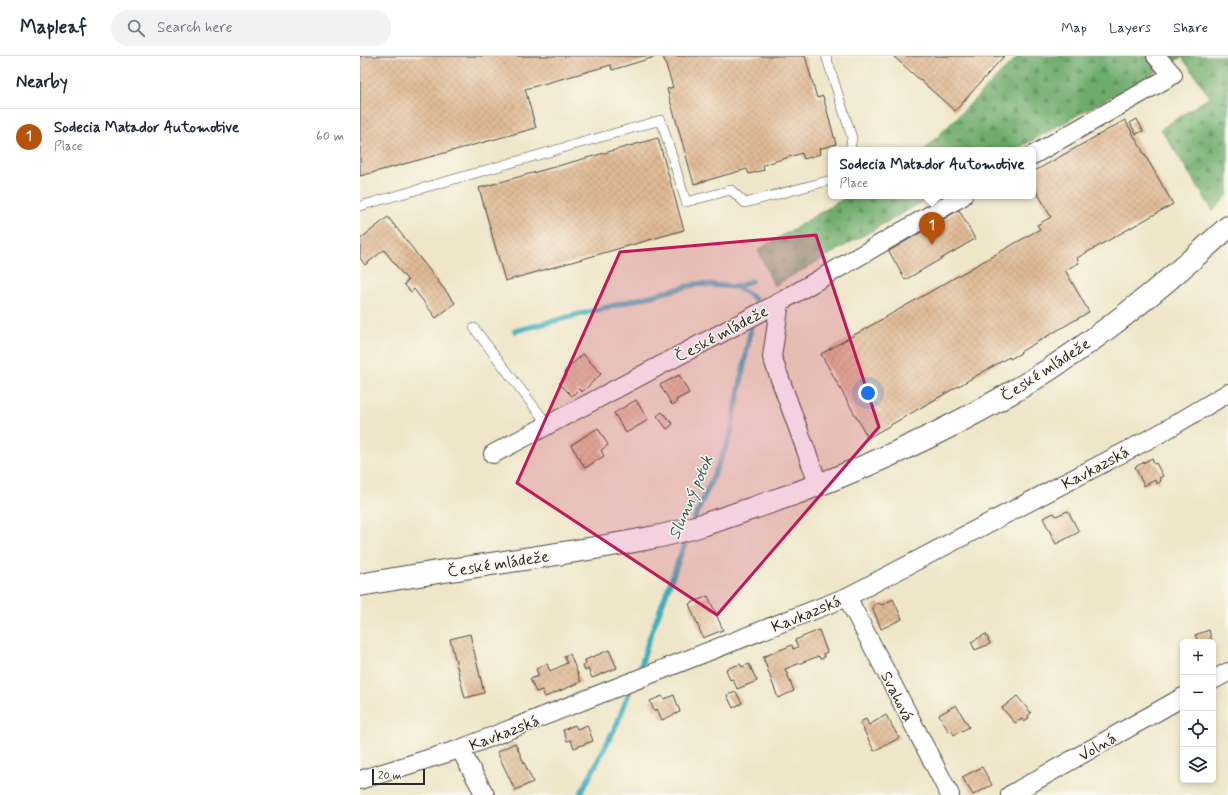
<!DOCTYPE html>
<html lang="en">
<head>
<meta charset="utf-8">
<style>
  :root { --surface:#fff; --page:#f2f2f3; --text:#1f2937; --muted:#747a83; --line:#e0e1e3; --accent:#b45309 }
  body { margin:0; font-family:Mynerve,sans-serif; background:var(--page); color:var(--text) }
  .controls { position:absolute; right:12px; bottom:12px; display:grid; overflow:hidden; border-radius:6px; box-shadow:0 2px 6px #0003 }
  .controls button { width:36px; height:36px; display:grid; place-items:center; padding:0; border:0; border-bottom:1px solid var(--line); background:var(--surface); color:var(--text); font:20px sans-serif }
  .scale { position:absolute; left:12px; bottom:10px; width:53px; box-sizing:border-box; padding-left:4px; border:2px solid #2b2b2b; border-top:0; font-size:11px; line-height:14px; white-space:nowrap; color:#2b2b2b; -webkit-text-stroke:3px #fbf7ec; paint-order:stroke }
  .you { position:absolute; left:508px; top:337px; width:14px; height:14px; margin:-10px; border:3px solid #fff; border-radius:50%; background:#1a73e8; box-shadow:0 0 0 6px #1a73e833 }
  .badge { display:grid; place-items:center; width:26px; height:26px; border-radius:50%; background:var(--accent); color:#fff; font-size:13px; font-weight:700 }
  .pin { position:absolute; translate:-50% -33px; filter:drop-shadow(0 1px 2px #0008) }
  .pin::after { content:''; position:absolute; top:21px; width:14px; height:12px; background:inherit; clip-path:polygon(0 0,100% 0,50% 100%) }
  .popup { position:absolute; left:468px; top:91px; width:208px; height:52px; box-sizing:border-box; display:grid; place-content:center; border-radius:6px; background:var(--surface); filter:drop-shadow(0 1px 3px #0005); font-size:13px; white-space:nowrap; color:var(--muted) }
  .popup b { font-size:15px; color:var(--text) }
  .popup::after { content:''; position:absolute; left:50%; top:100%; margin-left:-8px; border:8px solid transparent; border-top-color:var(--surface) }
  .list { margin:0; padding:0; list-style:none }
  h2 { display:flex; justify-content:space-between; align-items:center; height:52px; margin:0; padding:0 16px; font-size:17px }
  h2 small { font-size:13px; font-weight:400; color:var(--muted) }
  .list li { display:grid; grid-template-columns:26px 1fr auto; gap:12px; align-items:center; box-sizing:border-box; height:56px; padding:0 16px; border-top:1px solid var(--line) }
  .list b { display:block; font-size:15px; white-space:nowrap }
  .list p { margin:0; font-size:13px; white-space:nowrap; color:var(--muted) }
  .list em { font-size:13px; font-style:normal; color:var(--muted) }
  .icon { flex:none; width:22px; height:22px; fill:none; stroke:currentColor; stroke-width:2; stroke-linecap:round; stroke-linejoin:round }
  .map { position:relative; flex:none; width:868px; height:739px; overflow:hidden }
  header { display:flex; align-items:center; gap:24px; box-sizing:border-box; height:56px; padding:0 20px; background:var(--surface); border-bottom:1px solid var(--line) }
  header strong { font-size:19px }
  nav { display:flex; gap:22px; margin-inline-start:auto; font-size:14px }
  .search { width:280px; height:36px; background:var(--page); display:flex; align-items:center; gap:10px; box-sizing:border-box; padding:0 14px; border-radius:22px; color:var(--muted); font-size:15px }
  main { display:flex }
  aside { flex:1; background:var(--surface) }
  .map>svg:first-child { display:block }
</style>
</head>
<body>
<header>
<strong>Mapleaf</strong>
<div class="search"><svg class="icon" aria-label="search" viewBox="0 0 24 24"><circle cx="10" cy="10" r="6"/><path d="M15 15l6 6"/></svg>Search here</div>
<nav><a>Map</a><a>Layers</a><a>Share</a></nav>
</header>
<main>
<aside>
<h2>Nearby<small></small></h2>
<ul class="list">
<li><span class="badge">1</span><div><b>Sodecia Matador Automotive</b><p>Place</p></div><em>60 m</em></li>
</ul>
</aside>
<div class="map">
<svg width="868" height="739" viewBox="0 0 868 739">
  <defs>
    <pattern id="forest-firs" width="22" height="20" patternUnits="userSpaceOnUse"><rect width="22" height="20" fill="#6eac6c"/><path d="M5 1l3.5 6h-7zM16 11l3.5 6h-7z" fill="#5b8c59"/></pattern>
    <pattern id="building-cross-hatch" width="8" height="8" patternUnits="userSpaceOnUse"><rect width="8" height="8" fill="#e0ba95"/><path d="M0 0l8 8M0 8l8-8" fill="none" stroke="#c0a081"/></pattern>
  </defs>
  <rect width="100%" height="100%" fill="#fbf7ec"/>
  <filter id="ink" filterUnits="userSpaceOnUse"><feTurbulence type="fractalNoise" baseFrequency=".025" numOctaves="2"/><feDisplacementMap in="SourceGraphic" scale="8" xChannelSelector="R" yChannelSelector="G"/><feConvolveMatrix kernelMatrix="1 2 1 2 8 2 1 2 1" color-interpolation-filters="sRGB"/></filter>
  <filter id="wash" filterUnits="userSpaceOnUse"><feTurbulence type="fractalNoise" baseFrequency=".012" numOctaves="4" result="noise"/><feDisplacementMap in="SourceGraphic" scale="16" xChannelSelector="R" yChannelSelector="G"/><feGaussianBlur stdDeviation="0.9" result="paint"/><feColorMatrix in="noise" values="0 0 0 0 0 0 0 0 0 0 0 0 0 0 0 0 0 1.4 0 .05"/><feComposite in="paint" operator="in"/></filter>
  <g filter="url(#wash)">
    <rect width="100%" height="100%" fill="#efe6c9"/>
    <!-- forest -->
    <g fill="url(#forest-firs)" stroke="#4c6c4c">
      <path d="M658,0H868V139L853,155L801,73L850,41L822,1L655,94H564Z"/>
      <path d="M488,140H573L414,230L398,194Z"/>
    </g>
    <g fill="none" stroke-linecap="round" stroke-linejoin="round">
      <!-- stream -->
      <g stroke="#3fadbc" stroke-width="5.5">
        <path d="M391,225L377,231L395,243"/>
        <path d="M155,275L337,228L377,231"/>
        <path d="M333,466L370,382L391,272"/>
        <path d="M279,617L288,586L328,479"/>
        <path d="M220,739L257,668L269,637"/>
      </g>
    </g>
    <g id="blocks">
      <!-- building -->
      <g fill="url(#building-cross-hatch)">
        <path d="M0,0H298L252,14L251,9L165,33L176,72L0,120Z"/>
        <path d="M303,0H445L457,42L463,40L476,88L459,93L460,98L444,103L442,97L403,109L404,114L389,118L387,113L334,128L307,33L313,31Z"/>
        <path d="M533,0H644L595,55Z"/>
        <path d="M777,63L783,75L776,78L770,67Z"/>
        <path d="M765,64L813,148L717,202L719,207L705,214L729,256L660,296L661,297L650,303L649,301L508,382L461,298L680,173L677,169L691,161L673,129V116Z"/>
        <path d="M298,82L324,174L145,225L119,132Z"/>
        <path d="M599,154L615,183L545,224L529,195Z"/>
        <path d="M28,161L95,247L76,262L54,233L51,236L44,228L48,225L24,194L5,209L0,202V183Z"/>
        <path d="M223,298L241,318L222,336L219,333L212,340L199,327L207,320L204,316Z"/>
        <path d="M319,319L329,337L316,344L317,346L312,349L300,329Z"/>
        <path d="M276,344L288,364L266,377L254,357Z"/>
        <path d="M302,356L313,368L307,373L297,360Z"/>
        <path d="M238,372L248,389L241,394L244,400L225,412L211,389Z"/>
        <path d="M792,402L794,408L796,407L803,420L799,422L801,425L797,428L795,424L784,430L775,411Z"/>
        <path d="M708,455L719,476L696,488L683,462L694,457L696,460Z"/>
        <path d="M348,540L363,574L343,582L329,548Z"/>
        <path d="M533,543L542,563L521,573L513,553V550L518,547L522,549Z"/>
        <path d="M459,574L467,596L463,598L465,601L460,603L459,600L425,613L434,635L418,642L403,601L432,589L433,593L438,591L435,584Z"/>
        <path d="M849,574L852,586H838L835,579Z"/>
        <path d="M110,578L124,637L105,642L90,583Z"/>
        <path d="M626,578L630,588L615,594L611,586Z"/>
        <path d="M249,594L257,612L232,622L228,613L225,615L223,610L226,608L225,604Z"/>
        <path d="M210,598L221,626L185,641L182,634L176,636L170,623L179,620L176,613L187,608L190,615L199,611L207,607L204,600Z"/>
        <path d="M380,608L382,611L389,608L397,625L377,633L373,623L370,624L366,613Z"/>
        <path d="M376,636L382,647L373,652L367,639Z"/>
        <path d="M314,639L320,656L302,664L297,653L294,655L290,645L302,640L304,643Z"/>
        <path d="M657,640L671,657L668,660L669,662L664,666L662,663L655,667L642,652Z"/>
        <path d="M596,649L609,671L594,679L592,675L589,676L579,659Z"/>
        <path d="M526,659L539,682L514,695L500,666L506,663L509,669Z"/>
        <path d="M215,669L217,673L227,669L233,685L214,692L211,684L207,685L203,674Z"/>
        <path d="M155,687L173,726L155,734L137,696Z"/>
        <path d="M622,711L632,729L613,739L602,721Z"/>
      </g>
    </g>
  </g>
  <g filter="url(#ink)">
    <use href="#blocks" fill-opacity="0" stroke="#484743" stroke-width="1"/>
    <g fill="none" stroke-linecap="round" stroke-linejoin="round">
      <!-- lane casing -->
      <g stroke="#484743" stroke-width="10">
        <g id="lane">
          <path d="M466,0L492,82L490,94"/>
          <path d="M0,150L301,64L326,146L371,134L385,147L471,124"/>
          <path d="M114,272L188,369"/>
        </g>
      </g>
      <!-- street casing -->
      <g stroke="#484743" stroke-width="20">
        <g id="street">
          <path d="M673,99L813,19L796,0"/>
          <path d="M420,246L603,140"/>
          <path d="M133,398L420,246L412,301L459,430"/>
          <path d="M487,541L590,739"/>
          <path d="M853,624L868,616"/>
          <path d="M100,693L125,739"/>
          <path d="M0,724L100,693L487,541L799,378L868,337"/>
          <path d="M650,739L823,641"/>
        </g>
      </g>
      <!-- secondary casing -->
      <g stroke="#484743" stroke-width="24">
        <path id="secondary" d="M0,529C96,511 194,501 290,482C329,475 367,461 405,448C498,417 587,376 671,325C741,282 808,226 868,171"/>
      </g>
      <!-- lane -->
      <use href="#lane" stroke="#fff" stroke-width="9"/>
      <!-- street -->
      <use href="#street" stroke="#fff" stroke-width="18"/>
      <!-- secondary -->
      <use href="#secondary" stroke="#fff" stroke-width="22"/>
    </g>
  </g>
  <!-- marked area -->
  <path fill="#c2185b" fill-opacity="0.2" stroke="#c2185b" stroke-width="3" stroke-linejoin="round" d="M456,179L519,371L357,559L157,427L260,196Z"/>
  <g text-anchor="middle" stroke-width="3" stroke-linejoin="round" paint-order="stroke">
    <!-- street labels -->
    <g font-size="16" fill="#2b2b2b" stroke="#fbf7ec">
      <text transform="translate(361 277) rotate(-28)" y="6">České mládeže</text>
      <text transform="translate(685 313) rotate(-33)" y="6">České mládeže</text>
      <text transform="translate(735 411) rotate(-28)" y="6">Kavkazská</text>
      <text transform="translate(138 507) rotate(-9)" y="6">České mládeže</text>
      <text transform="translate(446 557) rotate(-22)" y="6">Kavkazská</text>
      <text transform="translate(538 640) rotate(63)" y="6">Svahová</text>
      <text transform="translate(144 676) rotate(-21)" y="6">Kavkazská</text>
      <text transform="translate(737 690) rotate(-30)" y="6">Volná</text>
    </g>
    <!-- water labels -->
    <g font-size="17" font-style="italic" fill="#335f65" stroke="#fbf7ec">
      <text transform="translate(330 441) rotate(-67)" y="6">Slunný potok</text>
    </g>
  </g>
</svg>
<div class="controls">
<button>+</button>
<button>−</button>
<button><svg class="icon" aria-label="locate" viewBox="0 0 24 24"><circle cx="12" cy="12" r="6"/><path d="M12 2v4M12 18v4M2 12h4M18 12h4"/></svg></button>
<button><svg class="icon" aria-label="layers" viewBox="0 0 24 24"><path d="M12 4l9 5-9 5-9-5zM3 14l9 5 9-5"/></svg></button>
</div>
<div class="scale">20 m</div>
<div class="you"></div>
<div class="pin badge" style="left:572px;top:189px">1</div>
<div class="popup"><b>Sodecia Matador Automotive</b>Place</div>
</div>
</main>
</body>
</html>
